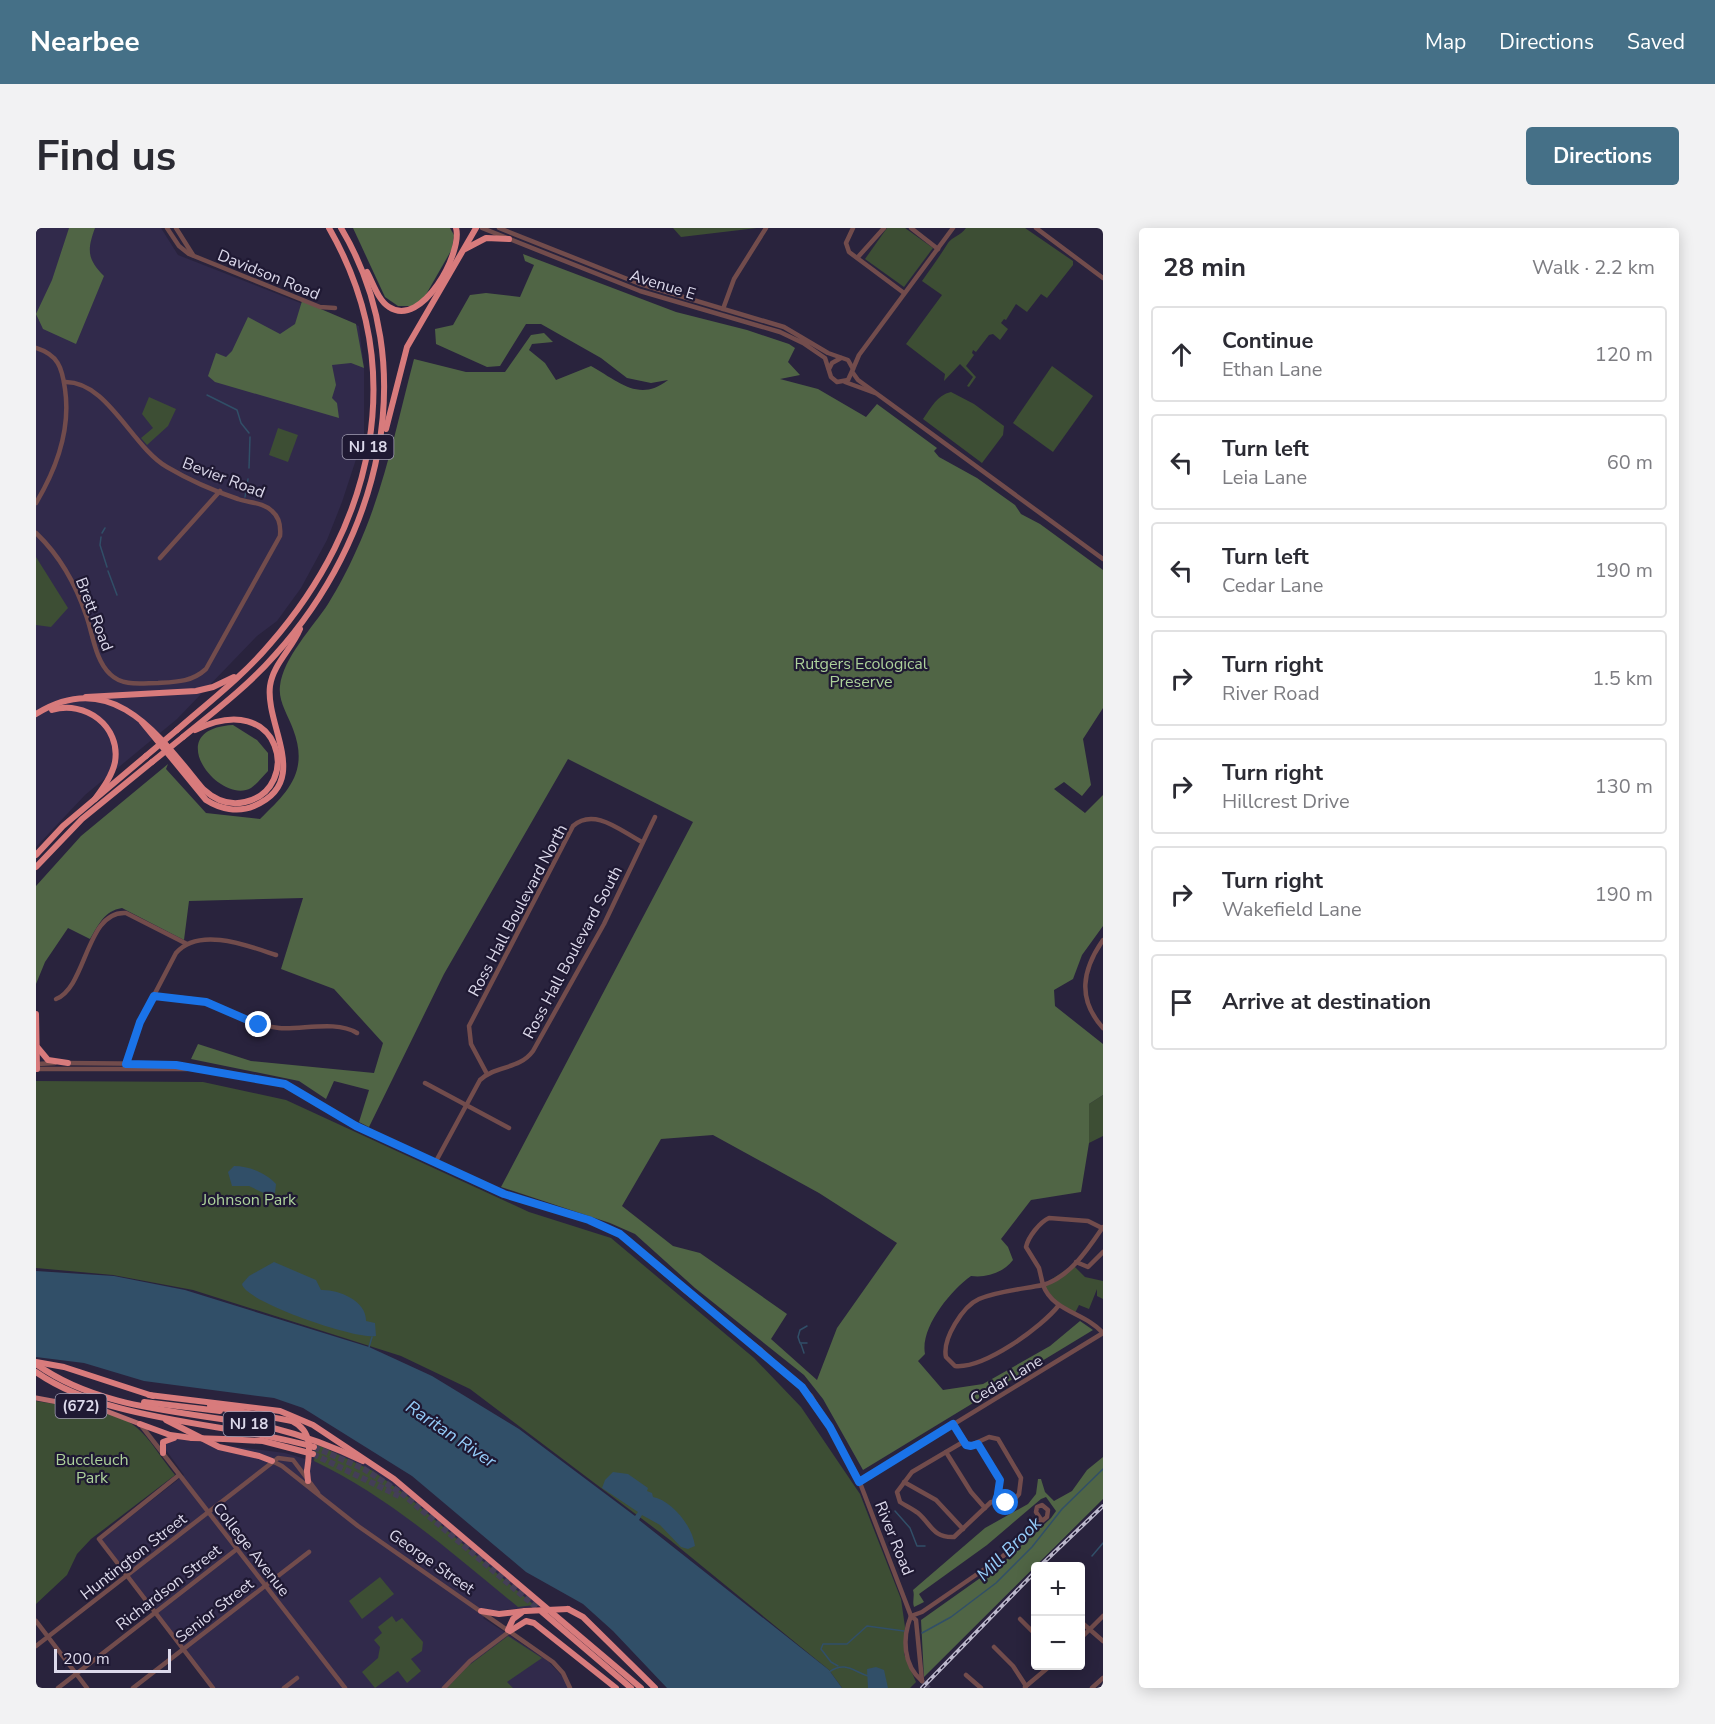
<!DOCTYPE html>
<html lang="en">
<head>
<meta charset="utf-8">
<style>
  :root { --surface:#fff; --page:#f2f2f3; --text:#2b2b33; --muted:#7c7c81; --line:#e1e1e2; --accent:#457087 }
  body { margin:0; font-family:"Nunito Sans",sans-serif; background:var(--page); color:var(--text) }
  .controls { position:absolute; right:18px; bottom:18px; display:grid; overflow:hidden; border-radius:6px; box-shadow:0 3px 15px #0003 }
  .controls button { width:54px; height:54px; display:grid; place-items:center; padding:0; border:0; border-bottom:2px solid var(--line); background:var(--surface); color:var(--text); font:30px sans-serif }
  .scale { position:absolute; left:18px; bottom:15px; width:117px; box-sizing:border-box; padding-left:6px; border:3px solid #dcd9eb; border-top:0; font-size:16px; line-height:21px; white-space:nowrap; color:#dcd9eb; -webkit-text-stroke:4px #1f1933; paint-order:stroke }
  .stop { position:absolute; width:18px; height:18px; margin:-14px; border:4px solid #1a73e8; border-radius:50%; background:#fff }
  .stop.end { background:#1a73e8; border-color:#fff; box-shadow:0 2px 6px #0008 }
  .list { margin:0; padding:0; list-style:none }
  h2 { display:flex; justify-content:space-between; align-items:center; height:78px; margin:0; padding:0 24px; font-size:26px }
  h2 small { font-size:20px; font-weight:400; color:var(--muted) }
  .list li { display:grid; grid-template-columns:39px 1fr auto; gap:18px; align-items:center; box-sizing:border-box; height:96px; margin:0 12px 12px; padding:0 12px; border:2px solid var(--line); border-radius:6px }
  .list b { display:block; font-size:22px; white-space:nowrap }
  .list p { margin:0; font-size:20px; white-space:nowrap; color:var(--muted) }
  .list em { font-size:20px; font-style:normal; color:var(--muted) }
  .icon { flex:none; width:33px; height:33px; fill:none; stroke:currentColor; stroke-width:2; stroke-linecap:round; stroke-linejoin:round }
  .map { position:relative; flex:none; width:1067px; height:1460px; overflow:hidden; border-radius:6px }
  header { display:flex; align-items:center; gap:36px; box-sizing:border-box; height:84px; padding:0 30px; background:var(--accent); color:#fff }
  header strong { font-size:28px }
  nav { display:flex; gap:33px; margin-inline-start:auto; font-size:21px }
  .intro { display:flex; align-items:center; justify-content:space-between; box-sizing:border-box; height:144px; padding:0 36px }
  h1 { margin:0; font-size:42px }
  .button { padding:15px 27px; border-radius:6px; background:var(--accent); color:#fff; font-size:21px; font-weight:700 }
  main { display:flex; gap:36px; padding:0 36px }
  aside { flex:1; background:var(--surface); border-radius:6px; box-shadow:0 3px 15px #0003 }
  .map>svg:first-child { display:block }
</style>
</head>
<body>
<header>
<strong>Nearbee</strong>
<nav><a>Map</a><a>Directions</a><a>Saved</a></nav>
</header>
<div class="intro"><h1>Find us</h1><a class="button">Directions</a></div>
<main>
<div class="map">
<svg width="1067" height="1460" viewBox="0 0 1067 1460">
  <rect width="100%" height="100%" fill="#29233d"/>
  <!-- built -->
  <g fill="#312a4b">
    <path d="M0,0H125L142,27L323,98L328,140V207L306,274L291,312L265,360L241,393L221,408L141,491L49,567L0,619Z"/>
    <path d="M142,1211L249,1225L276,1233L279,1212L332,1236L370,1262L508,1378L456,1383L447,1390L512,1433L526,1448L533,1460H179L62,1314L148,1247L127,1218L130,1214Z"/>
  </g>
  <!-- green -->
  <g fill="#3d4e34">
    <path d="M637,0H721L645,9Z"/>
    <path d="M851,0H869L897,20L868,59L829,31Z"/>
    <path d="M930,0H989L1037,33V37L1011,70L1005,66L991,84L980,76L970,92L968,91L965,95L972,101L964,112L957,106L953,107L940,124L937,122L936,125L938,127L930,138L940,149L933,159L931,158L937,149L924,136L908,153L909,146L870,116L906,67L886,53C895,40 904,28 912,15C916,9 924,8 930,0Z"/>
    <path d="M1016,138L1057,168L1017,224L977,195Z"/>
    <path d="M915,164L938,176L968,198L967,207L946,235L887,191C895,180 901,167 915,164Z"/>
    <path d="M113,169L140,181L132,198L111,217L105,210L117,200L106,186Z"/>
    <path d="M242,200L262,207L252,234L233,227Z"/>
    <path d="M0,329L32,380L15,399L0,397Z"/>
    <path d="M0,853L167,854L250,872L493,984L575,1010L718,1130L765,1179L824,1266L865,1371L869,1399L868,1426L880,1454L874,1460H806L793,1442L634,1312L434,1161L365,1128L157,1062L77,1047L0,1040Z"/>
    <path d="M1067,867V908L1053,915V876Z"/>
    <path d="M1037,1037L1049,1049L1067,1053V1071L1061,1068V1061L1053,1081L1043,1077L1039,1085L1023,1077L1007,1057Z"/>
    <path d="M0,1173C27,1178 79,1180 100,1199C115,1211 126,1232 139,1247L55,1311L41,1326L31,1347L0,1376Z"/>
    <path d="M280,1216L337,1243L370,1267L498,1377L482,1379C417,1326 355,1270 278,1233Z"/>
    <path d="M344,1349L358,1366L326,1391L313,1373Z"/>
    <path d="M356,1388L360,1394L366,1390L387,1414L386,1423L375,1431L385,1443L371,1455L362,1443L339,1460L326,1444L342,1430L344,1419L338,1412L346,1405L342,1399Z"/>
    <path d="M472,1408L506,1430L471,1454L477,1460H411L432,1438Z"/>
  </g>
  <!-- forest -->
  <g fill="#506545" fill-rule="evenodd">
    <path d="M33,0H59C51,22 51,31 68,48L40,116L7,101L0,86L16,52Z"/>
    <path d="M317,0H414L418,7L416,21L388,70L377,78H362L349,69Z"/>
    <path d="M487,26L640,84L711,102L753,116L759,120L752,134L764,147L744,151L782,161L830,189L841,176L901,220L898,223L903,229L941,250L979,277L985,286L1004,296L1067,342V480L1047,511L1055,557L1046,568L1028,554L1018,561L1049,585L1067,567V698L1046,727L1037,751L1018,762L1019,778L1067,816V867L1053,876V915L1045,964L995,972L965,1011L972,1019L977,1032C967,1045 950,1050 935,1048C914,1063 884,1100 889,1126L882,1133L907,1162L947,1156L1014,1118L1044,1093L1057,1102L827,1242L787,1171L768,1147L659,1060L599,1006L574,995L465,959L657,594L532,531L408,746L333,899L323,894L333,862L298,853L290,871L263,853L155,831L162,816L215,833L338,845L347,815L298,761L245,741L267,670L153,673L148,712L86,680C68,683 63,696 54,711L32,700L9,734L0,756V658L45,608L132,536L130,541L170,585L224,591C253,563 273,543 257,501C252,487 242,473 244,458C247,430 277,399 292,376C302,360 312,341 320,323C348,263 361,195 378,131L430,144H469L495,107L508,105L517,114L496,116L493,122L509,135L520,152L555,138C582,153 603,175 632,152L615,155L591,150L565,130L505,96H490L464,138L451,139L400,116L399,101L417,97L434,67L450,65L484,69L498,37L489,33ZM677,907L783,965L861,1015L801,1100L781,1152L735,1111L751,1086L664,1025L637,1018L586,978L625,911Z"/>
    <path d="M266,73L320,96L328,140L315,135L296,137L300,157L296,170L301,175L303,190L179,154L172,148L180,125L190,129L196,123L212,89L244,106L259,96Z"/>
    <path d="M197,497L221,512L232,525V543C227,548 221,556 215,560C184,578 123,501 197,497Z"/>
    <path d="M1067,1229V1271L888,1449L885,1392L971,1331L1015,1290L1020,1283L1010,1269L1005,1271L951,1317L883,1366L888,1374L878,1379C876,1373 879,1368 877,1362L949,1300L992,1276L1000,1266L1002,1251H1005L1009,1264L1018,1273L1036,1263L1051,1242Z"/>
  </g>
  <!-- water -->
  <g fill="#314f68">
    <path d="M198,938C213,938 230,945 240,956L239,965L234,968L213,958H196L192,944Z"/>
    <path d="M238,1034L280,1052L285,1062C302,1061 331,1073 330,1093L339,1095L340,1108C321,1112 209,1074 206,1056L213,1048Z"/>
    <path d="M0,1043L78,1048L149,1062L333,1119L396,1148L483,1201L599,1288L602,1284L566,1260L569,1252L577,1244L592,1246L612,1260L611,1263L616,1265L617,1269C634,1272 656,1296 659,1318L652,1321L645,1319L624,1297L606,1287L603,1292L793,1442L806,1460H631L577,1403L547,1376L490,1344L376,1248L267,1180L238,1170L108,1153L48,1135L0,1129Z"/>
    <path d="M840,1439L848,1442L852,1460H832L831,1441Z"/>
  </g>
  <g fill="none" stroke-linecap="round" stroke-linejoin="round">
    <!-- stream -->
    <g stroke="#314f68" stroke-width="1.5">
      <path d="M171,167L201,182L205,195L213,205"/>
      <path d="M213,240L214,209"/>
      <path d="M209,269L212,251"/>
      <path d="M66,305L69,300"/>
      <path d="M65,309L64,317L71,339"/>
      <path d="M72,343L81,367"/>
      <path d="M771,1115H764L762,1109L764,1102L771,1098"/>
      <path d="M765,1116L768,1125"/>
      <path d="M333,1119L336,1109"/>
      <path d="M859,1283L874,1300L881,1318H889"/>
      <path d="M1056,1328L1067,1315"/>
      <path d="M886,1405L915,1389L960,1355L996,1319L1026,1281L1067,1241"/>
      <path d="M802,1438L795,1434L785,1421L787,1416H811L831,1398L868,1403"/>
      <path d="M793,1444C809,1433 817,1443 832,1448"/>
    </g>
    <!-- minor-tunnel -->
    <path stroke="#443e57" stroke-width="4.5" stroke-dasharray="4.5 2" stroke-linecap="butt" d="M886,1453L893,1460"/>
    <!-- highway-tunnel -->
    <g stroke="#443e57" stroke-width="6" stroke-dasharray="6 3" stroke-linecap="butt">
      <path d="M278,1219L328,1241L368,1267L506,1384"/>
      <path d="M277,1226L363,1268"/>
    </g>
    <!-- minor -->
    <g stroke="#724c4c" stroke-width="4.5">
      <path d="M131,0L143,18L153,26L284,79L299,80"/>
      <path d="M140,0L157,27"/>
      <path d="M446,0L604,63L744,104L767,115L789,130L795,149L801,154L812,152L817,141L812,132L792,125L748,99L604,56L463,0"/>
      <path d="M817,0L810,15L813,24L868,65"/>
      <path d="M875,0L902,21"/>
      <path d="M1000,0L1067,50"/>
      <path d="M822,29L848,0"/>
      <path d="M687,81L698,51L730,0"/>
      <path d="M0,120C22,127 26,139 29,161C35,202 21,240 0,275"/>
      <path d="M793,141L796,135L805,130"/>
      <path d="M817,141L823,127L917,0"/>
      <path d="M817,145L822,152L1067,331"/>
      <path d="M809,154L839,165"/>
      <path d="M0,305C23,327 40,357 50,387C57,406 59,432 74,446C87,459 106,455 122,455C140,454 156,454 170,441L244,308C245,298 243,289 236,283C227,274 213,275 202,271C178,263 153,252 131,239C96,219 71,152 28,154"/>
      <path d="M124,330L184,263"/>
      <path d="M1067,712C1046,742 1041,771 1067,800"/>
      <path d="M118,768C134,770 153,769 169,774C197,783 210,797 243,800C266,802 300,792 321,805"/>
      <path d="M20,771C51,759 50,682 90,685L151,716"/>
      <path d="M31,835L133,836L248,857L320,898L468,966L553,992L584,1006L649,1063L724,1121L775,1168L821,1247L875,1388L880,1392L886,1453"/>
      <path d="M1,836L19,835"/>
      <path d="M90,836L104,794L140,725C163,698 213,718 240,727"/>
      <path d="M0,841H151"/>
      <path d="M451,846L435,816L433,798L537,598C558,579 585,603 606,614"/>
      <path d="M389,855L473,900"/>
      <path d="M399,935L444,852C460,837 483,842 497,823L568,696L619,589"/>
      <path d="M1066,1000L1052,993L1013,990C1004,994 992,1009 990,1019L1003,1040L1007,1057C1034,1049 1052,1021 1067,999"/>
      <path d="M1040,1034L1052,1039L1067,1024"/>
      <path d="M104,1196L309,1460"/>
      <path d="M917,1196L933,1218L953,1209L962,1211L985,1250L983,1266L977,1273L955,1274L918,1309C897,1310 895,1296 882,1285C877,1281 870,1278 864,1274L861,1264L876,1244L927,1214"/>
      <path d="M942,1216L965,1252L961,1272"/>
      <path d="M910,1224L935,1264L949,1280"/>
      <path d="M236,1233L246,1238L322,1298L517,1434L527,1445L534,1460"/>
      <path d="M143,1247L63,1311L177,1460"/>
      <path d="M823,1254L1067,1105C1050,1085 1017,1084 1007,1057C987,1061 962,1063 943,1071C927,1078 906,1111 910,1129L919,1138C948,1141 1006,1099 1023,1077"/>
      <path d="M868,1254L900,1272L927,1301"/>
      <path d="M1044,1367L1047,1373L1044,1378"/>
      <path d="M875,1388L886,1384L966,1329L1006,1293L1011,1289L1012,1282L1006,1277L1001,1279L1000,1284L1006,1293"/>
      <path d="M875,1388C866,1410 867,1437 886,1453"/>
      <path d="M984,1391L999,1406"/>
      <path d="M0,1393L51,1460"/>
      <path d="M1044,1393L1067,1413"/>
      <path d="M1044,1411L1067,1388"/>
      <path d="M0,1418L242,1230L257,1232L282,1265"/>
      <path d="M958,1419L977,1438L990,1458"/>
      <path d="M930,1447L945,1460"/>
      <path d="M989,1459L1014,1438"/>
      <path d="M22,1460L201,1321"/>
      <path d="M97,1460L273,1324"/>
      <path d="M248,1460L261,1450"/>
      <path d="M408,1460L434,1433L474,1403"/>
      <path d="M1056,1460L1067,1450"/>
    </g>
    <!-- major -->
    <path stroke="#bb6e6f" stroke-width="5" d="M0,1170L70,1183L104,1196"/>
    <!-- highway -->
    <g stroke="#d87b7c" stroke-width="6">
      <path d="M429,21L450,10L473,11"/>
      <path d="M331,44C337,55 342,72 353,79C386,101 427,24 420,0"/>
      <path d="M350,201L371,119L440,0"/>
      <path d="M50,469L160,463L177,459L198,449"/>
      <path d="M16,482C49,472 85,498 79,534C76,548 67,560 59,571"/>
      <path d="M0,486C77,438 124,509 167,561C179,572 193,578 209,574C267,561 246,459 159,502"/>
      <path d="M106,494L170,572C184,581 202,585 218,578C276,554 229,498 234,458C237,436 256,421 264,401"/>
      <path d="M141,502C173,474 207,448 234,416C338,297 374,141 293,0"/>
      <path d="M147,509C179,483 212,458 239,427C343,312 388,139 305,0"/>
      <path d="M0,627L27,598L110,528"/>
      <path d="M0,639L46,591L116,534"/>
      <path d="M0,786L1,841"/>
      <path d="M2,820L12,832L32,835"/>
      <path d="M0,1134L28,1139L117,1168"/>
      <path d="M0,1136C68,1185 159,1183 237,1200C269,1208 298,1219 327,1233"/>
      <path d="M0,1144C73,1195 191,1194 278,1219"/>
      <path d="M113,1167L244,1183L277,1197L358,1251L605,1460"/>
      <path d="M108,1174L184,1183"/>
      <path d="M174,1178L256,1193"/>
      <path d="M130,1192L183,1219L223,1228L236,1233"/>
      <path d="M104,1196L134,1207L156,1210"/>
      <path d="M188,1211L227,1213L277,1226"/>
      <path d="M127,1225V1214L138,1210"/>
      <path d="M271,1243L272,1253"/>
      <path d="M532,1381L547,1389L619,1460"/>
      <path d="M445,1383L463,1386L489,1383"/>
      <path d="M506,1384L595,1460"/>
      <path d="M472,1402L477,1391L485,1385"/>
      <path d="M474,1403L490,1393L498,1395L580,1460"/>
    </g>
    <!-- rail casing -->
    <g stroke="#bcb8cc" stroke-width="4">
      <g id="rail">
        <path d="M1004,1338L1067,1278"/>
        <path d="M886,1460L999,1344"/>
      </g>
    </g>
    <!-- rail -->
    <use href="#rail" stroke="#1f1933" stroke-width="1.5" stroke-dasharray="4.5" stroke-linecap="butt"/>
    <!-- highway-bridge -->
    <g stroke="#d87b7c" stroke-width="6">
      <path d="M110,528L141,502"/>
      <path d="M116,534L147,509"/>
      <path d="M256,1193C277,1203 274,1223 271,1243"/>
      <path d="M156,1210L188,1211"/>
      <path d="M489,1383L532,1381"/>
    </g>
  </g>
  <g fill="none" stroke-linecap="round" stroke-linejoin="round">
    <!-- route -->
    <path stroke="#1a73e8" stroke-width="8" d="M223,797L170,774L118,768L104,794L90,836L140,837L249,856L320,898L468,966L553,992L584,1006L766,1159L794,1199L823,1254L917,1196L930,1217L935,1218L942,1216L964,1252L961,1272L970,1275"/>
  </g>
  <g text-anchor="middle" stroke-width="4.5" stroke-linejoin="round" paint-order="stroke">
    <!-- shield labels -->
    <g fill="#1f1933" stroke="#a39fb4" stroke-width="1.5">
      <rect x="306.5" y="207" width="51" height="24" rx="4.5"/>
      <rect x="19.5" y="1166" width="51" height="24" rx="4.5"/>
      <rect x="187.5" y="1184" width="51" height="24" rx="4.5"/>
    </g>
    <g font-size="15" font-weight="bold" fill="#dcd9eb">
      <text x="332" y="224">NJ 18</text>
      <text x="45" y="1183">(672)</text>
      <text x="213" y="1201">NJ 18</text>
    </g>
    <!-- street labels -->
    <g font-size="16" fill="#dcd9eb" stroke="#1f1933">
      <text transform="translate(233 46) rotate(22)" y="6">Davidson Road</text>
      <text transform="translate(627 56) rotate(17)" y="6">Avenue E</text>
      <text transform="translate(188 249) rotate(21)" y="6">Bevier Road</text>
      <text transform="translate(59 386) rotate(69)" y="6">Brett Road</text>
      <text transform="translate(481 682) rotate(-62)" y="6">Ross Hall Boulevard North</text>
      <text transform="translate(536 724) rotate(-62)" y="6">Ross Hall Boulevard South</text>
      <text transform="translate(970 1151) rotate(-31)" y="6">Cedar Lane</text>
      <text transform="translate(859 1310) rotate(68)" y="6">River Road</text>
      <text transform="translate(216 1321) rotate(52)" y="6">College Avenue</text>
      <text transform="translate(97 1328) rotate(-38)" y="6">Huntington Street</text>
      <text transform="translate(396 1333) rotate(35)" y="6">George Street</text>
      <text transform="translate(132 1359) rotate(-38)" y="6">Richardson Street</text>
      <text transform="translate(178 1382) rotate(-38)" y="6">Senior Street</text>
    </g>
    <!-- park labels -->
    <g font-size="16" fill="#add29b" stroke="#1f1933">
      <text x="825" y="441">Rutgers Ecological<tspan x="825" dy="18">Preserve</tspan></text>
      <text x="213" y="977">Johnson Park</text>
      <text x="56" y="1237">Buccleuch<tspan x="56" dy="18">Park</tspan></text>
    </g>
    <!-- water labels -->
    <g font-size="18" font-style="italic" fill="#95ccf9" stroke="#1f1933">
      <text transform="translate(415 1206) rotate(34)" y="6">Raritan River</text>
      <text transform="translate(973 1321) rotate(-45)" y="6">Mill Brook</text>
    </g>
  </g>
</svg>
<div class="controls">
<button>+</button>
<button>−</button>
</div>
<div class="scale">200 m</div>
<div class="stop" style="left:970px;top:1275px"></div>
<div class="stop end" style="left:223px;top:797px"></div>
</div>
<aside>
<h2>28 min<small>Walk · 2.2 km</small></h2>
<ul class="list">
<li><svg class="icon" aria-label="ahead" viewBox="0 0 24 24"><path d="M12 20V5M6 11l6-6 6 6"/></svg><div><b>Continue</b><p>Ethan Lane</p></div><em>120 m</em></li>
<li><svg class="icon" aria-label="left" viewBox="0 0 24 24"><path d="M17 20v-9H6M10 6l-5 5 5 5"/></svg><div><b>Turn left</b><p>Leia Lane</p></div><em>60 m</em></li>
<li><svg class="icon" aria-label="left" viewBox="0 0 24 24"><path d="M17 20v-9H6M10 6l-5 5 5 5"/></svg><div><b>Turn left</b><p>Cedar Lane</p></div><em>190 m</em></li>
<li><svg class="icon" aria-label="right" viewBox="0 0 24 24"><path d="M7 20v-9h11M14 6l5 5-5 5"/></svg><div><b>Turn right</b><p>River Road</p></div><em>1.5 km</em></li>
<li><svg class="icon" aria-label="right" viewBox="0 0 24 24"><path d="M7 20v-9h11M14 6l5 5-5 5"/></svg><div><b>Turn right</b><p>Hillcrest Drive</p></div><em>130 m</em></li>
<li><svg class="icon" aria-label="right" viewBox="0 0 24 24"><path d="M7 20v-9h11M14 6l5 5-5 5"/></svg><div><b>Turn right</b><p>Wakefield Lane</p></div><em>190 m</em></li>
<li><svg class="icon" aria-label="arrive" viewBox="0 0 24 24"><path d="M6 21V4h12l-3 4 3 4H6"/></svg><div><b>Arrive at destination</b></div></li>
</ul>
</aside>
</main>
</body>
</html>
